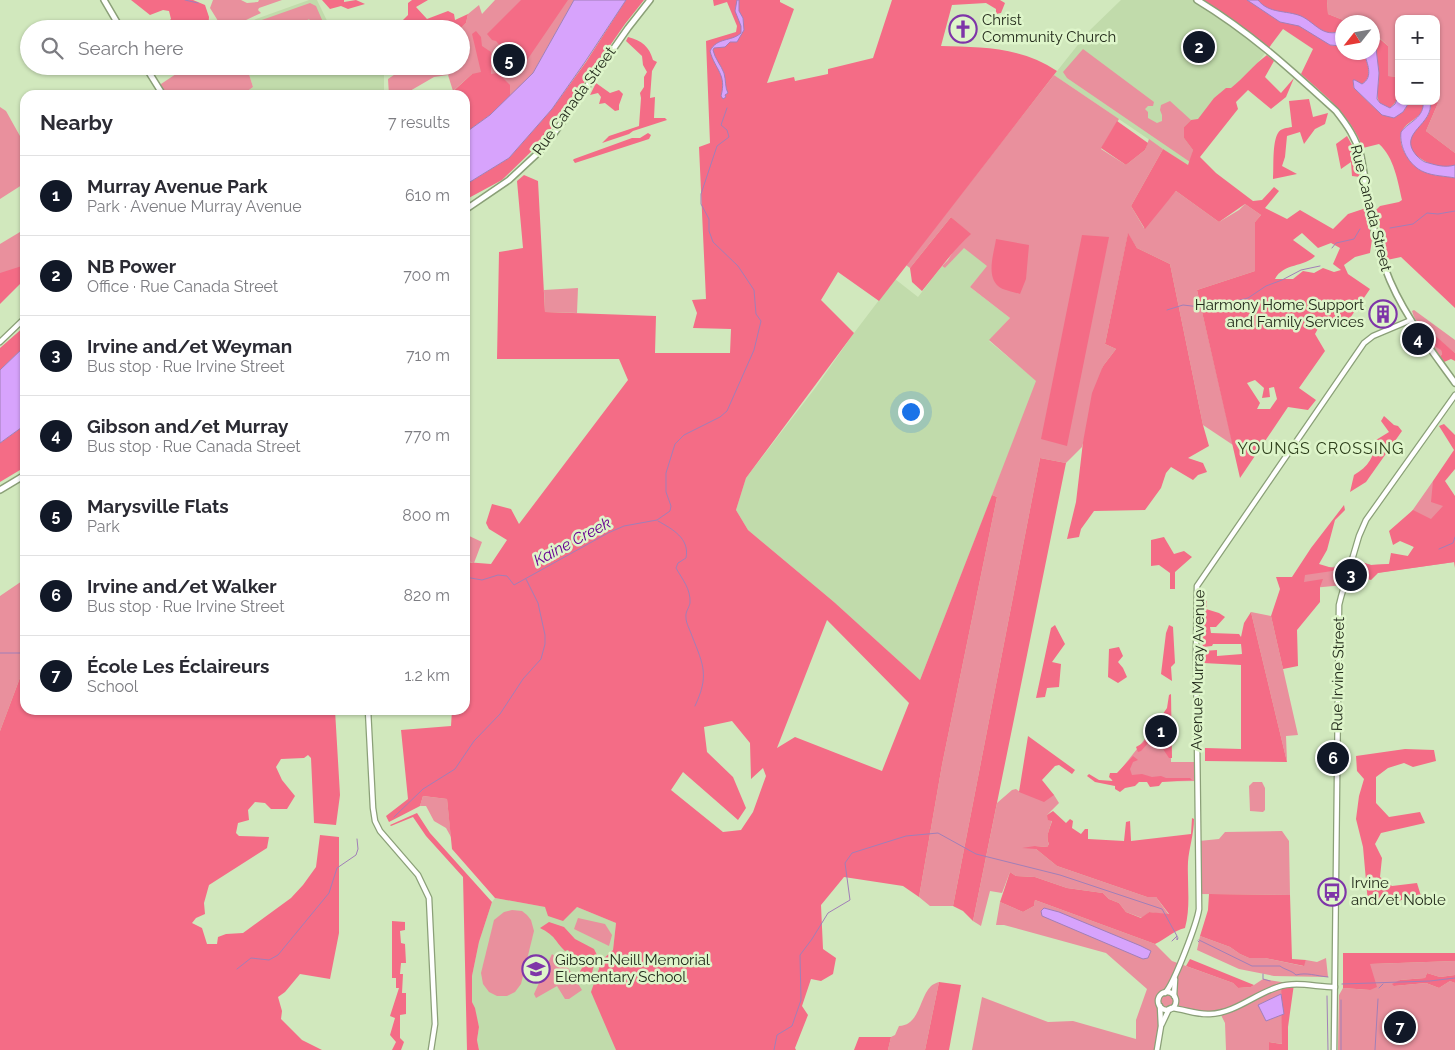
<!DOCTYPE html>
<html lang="en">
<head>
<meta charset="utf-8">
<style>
  :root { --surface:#fff; --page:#f7f7f7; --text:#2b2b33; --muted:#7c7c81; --line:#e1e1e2; --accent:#111827 }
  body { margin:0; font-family:Raleway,sans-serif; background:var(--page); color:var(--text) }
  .controls { position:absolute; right:15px; top:15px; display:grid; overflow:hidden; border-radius:10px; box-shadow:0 1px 4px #0004 }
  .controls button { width:45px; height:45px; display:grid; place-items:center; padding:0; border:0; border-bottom:1px solid var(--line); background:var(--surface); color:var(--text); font:25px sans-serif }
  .compass { position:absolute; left:1335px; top:15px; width:45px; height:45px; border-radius:50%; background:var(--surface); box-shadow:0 1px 4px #0004; rotate:239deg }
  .you { position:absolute; left:910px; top:411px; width:18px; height:18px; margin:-12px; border:4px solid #fff; border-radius:50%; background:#1a73e8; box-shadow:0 0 0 8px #1a73e833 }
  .badge { display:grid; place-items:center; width:32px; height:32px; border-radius:50%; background:var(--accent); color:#fff; font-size:16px; font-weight:700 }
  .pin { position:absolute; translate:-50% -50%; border:2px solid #fff; box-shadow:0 1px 5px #0006 }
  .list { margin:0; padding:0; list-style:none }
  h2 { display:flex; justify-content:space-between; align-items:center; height:65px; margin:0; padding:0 20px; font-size:21px }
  h2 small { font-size:16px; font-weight:400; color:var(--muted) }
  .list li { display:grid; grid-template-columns:32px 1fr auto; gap:15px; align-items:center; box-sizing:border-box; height:80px; padding:0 20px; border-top:1px solid var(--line) }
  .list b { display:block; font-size:19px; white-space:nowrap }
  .list p { margin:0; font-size:16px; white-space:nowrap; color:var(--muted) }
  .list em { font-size:16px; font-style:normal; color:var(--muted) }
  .icon { flex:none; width:28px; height:28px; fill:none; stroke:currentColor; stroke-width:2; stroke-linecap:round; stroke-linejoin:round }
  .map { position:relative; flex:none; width:1455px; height:1050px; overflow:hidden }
  .search { position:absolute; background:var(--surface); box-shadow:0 1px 4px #0004; left:20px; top:20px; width:450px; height:55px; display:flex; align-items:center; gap:12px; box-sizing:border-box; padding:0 18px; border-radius:28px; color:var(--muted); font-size:19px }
  .panel { position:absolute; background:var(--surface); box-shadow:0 1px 4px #0004; left:20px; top:90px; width:450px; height:625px; border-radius:15px }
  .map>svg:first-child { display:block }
</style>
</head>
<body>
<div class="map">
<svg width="1455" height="1050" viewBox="0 0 1455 1050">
  <rect width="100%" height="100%" fill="#d1e8bd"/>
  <!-- built -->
  <g fill="#c1dbab">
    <path d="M309,0H317L331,29H238L256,19Z"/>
    <path d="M1121,0H1197L1268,49L1194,150L1188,166L1054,75L1088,32Z"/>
    <path d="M256,66H384V91L383,95H242L253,87L248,71Z"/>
    <path d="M465,213L469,223V348L465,349Z"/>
    <path d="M964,247L988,266L970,287L1010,318L989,341L1037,381L920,680L834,602L748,530L736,510L746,478L816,387L854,333L895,279L918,297L942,266L945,268Z"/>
    <path d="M495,898L545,907H577L616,923L613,950L602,960L616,1050H479L477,1040L479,1027L472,1002V976L479,942L492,902Z"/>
  </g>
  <!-- green -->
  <g fill="#e9909d">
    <path d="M213,0H241L247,3L258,2L259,0H282L259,8L258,10L261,13L244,21L234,29H223L210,8Z"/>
    <path d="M495,0H574L533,73L510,97L491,74H472L453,91L448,75L434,77L403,95H389L388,79L407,66H461L460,29L466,23L468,14L479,5L482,14Z"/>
    <path d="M1327,0H1455V153L1426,131L1438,103L1436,99V19H1399V77L1388,76V46L1373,32L1372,22H1362L1359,20H1343L1328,14Z"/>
    <path d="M310,3L316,6L326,29H316L309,19L293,29H244L259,21Z"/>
    <path d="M1083,49L1154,102L1153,106H1148L1145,109L1148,112V118L1157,123L1162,121V115L1160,110L1161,105L1170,101L1191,120L1184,127V138L1193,150L1190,162L1067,78L1063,72Z"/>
    <path d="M188,66H256L248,71L253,87L242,95H163L158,86Z"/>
    <path d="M1054,75L1119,119L1101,149L1126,165L1145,150L1149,139L1163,149L1131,206L1144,228L1176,191L1219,222L1239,210L1245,204L1261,215L1255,222V271L1197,290L1233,445L1203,425L1170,264L1137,248L1128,234L1105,344L1116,349L1103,366L1082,447L1066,463L1040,458L953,906H930L919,897L942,765L997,497L992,495L1036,381L989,340L1010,318L970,287L987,266L964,248L945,268L942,266L948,260L956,247L970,234L951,217L910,268L906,265Z"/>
    <path d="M0,107L6,111L25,145V183L0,199Z"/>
    <path d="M25,229V270L0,294V244Z"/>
    <path d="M578,288L577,313L545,312L544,290Z"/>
    <path d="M1414,310L1455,340V353L1431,333L1441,349L1442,354L1440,357L1414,317L1412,311Z"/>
    <path d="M1433,481L1436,482L1455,512V562L1347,577L1344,585L1291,590L1297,571L1350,565L1352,559L1371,565L1403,563L1414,547L1396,534Z"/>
    <path d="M465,534L482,542L474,563L465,560Z"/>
    <path d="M25,579V674L21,675L0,731V596Z"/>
    <path d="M1251,612L1271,616L1298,735L1286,736L1287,762Z"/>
    <path d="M1170,707L1171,762H1197L1198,781L1111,782Z"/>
    <path d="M1034,780L1054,795L1059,803L1047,815L1052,820C1050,828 1045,837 1049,844L1047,847L1035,846L1036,849L1057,866L1147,897H1156L1169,915L1149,912L1142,918L1126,912L1119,903L1109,899L1103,893L1067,888L1035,877L1016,876L1010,872L1002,893L990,891L981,926L973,921L997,803L1012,790L1016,789L1020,792Z"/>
    <path d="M1253,782H1262L1265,788V810L1263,812L1250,811L1249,786Z"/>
    <path d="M423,796L447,799L451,837L446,828L434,821L426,806H420Z"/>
    <path d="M1282,831L1289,841L1290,895L1200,894L1199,841L1219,839L1225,832Z"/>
    <path d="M1035,900L1155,944L1172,961L1233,983L1238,988L1251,987L1263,979L1281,982L1283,1044L1269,1042V1050H1226L1225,1023L1220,1013L1190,1011L1175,1004L1169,1009H1164L1157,1050H972L982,997L1048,1022L1073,1021L1136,1039V1020L1147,989L1106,953L1004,925H996L1000,902L1023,912L1034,906Z"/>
    <path d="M512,910L522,911L527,915L531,920L534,931L521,984L515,992L507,996H497L489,992L483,984L481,973L494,920L504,912Z"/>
    <path d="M578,918L605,924L612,935L609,946L574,929Z"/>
    <path d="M1200,936L1230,947L1240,954L1249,958H1265L1303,966L1306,960L1317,962L1326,958L1328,977L1274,976L1239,969L1197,950Z"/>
    <path d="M552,954L569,969L582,990L569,999H565L557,986L536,998L534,994Z"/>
    <path d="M1455,961V975L1440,977L1427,973L1425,978L1400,980L1394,986L1426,983L1439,988L1450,981L1455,983V1050H1338L1339,995L1343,988L1370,990V964Z"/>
    <path d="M939,982L925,1050H888L891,1037L895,1035L899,1026C920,1025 919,998 931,986C933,984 936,983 939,982Z"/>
  </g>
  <!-- forest -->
  <g fill="#f46c86" fill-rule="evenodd">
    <path d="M131,0H193L205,5L209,17L208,29H161L171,19L169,11L163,10L150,15Z"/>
    <path d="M322,0H344V2L356,0L365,4L348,9L341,6L330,9Z"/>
    <path d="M412,0H428L416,7L427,19L448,11L454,14L455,20L468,14L466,23L460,29H419L418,21L400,23L408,15V3Z"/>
    <path d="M521,0H568L523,66L515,61L514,50L511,48H502L496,41L492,40L487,34Z"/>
    <path d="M626,0H644L625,24L565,110L541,142L502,180L465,200V185L509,158L552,109L586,62Z"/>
    <path d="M713,0H780V2L794,9L767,83L794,77L795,81L828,74V69L873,58L892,0H1000L1005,3L1001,13L996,14V9L986,3L952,5L941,46C981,47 1022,47 1057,71L879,301L838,272L821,300L854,333L746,478L736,510L748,530L834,602L920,680L992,495L997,497L942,765L919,897L903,886L844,877L821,905L823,949L836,958L833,974L821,981L811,979L802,1006L808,1015L795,1048L796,1050H616L591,992L602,960L613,950L616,923L577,907L563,921L548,916L545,907L495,898L452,849L447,799L423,796L420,806L389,822L386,816L408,799L401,730L451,726L452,710H465V562L491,564L507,540L489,529L486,523L492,504L511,509L519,524L628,380L619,359H497L499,252L523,248L517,181L524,175L538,181L545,312L656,316L655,353H730L731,329L693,328L697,313L692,300L706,299L699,147L710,143L706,41L736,32L737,26L727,2L714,6ZM827,620L909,703L882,771L795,737L777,748ZM732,721L750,743L751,779L763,768L766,776L753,812L741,830L723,832L671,790L683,772L738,820L746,808L733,777L707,752L704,727Z"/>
    <path d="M1197,0H1327L1328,14L1343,20H1359L1362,22H1342V31L1331,33L1330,45L1342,46V52L1364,53C1367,63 1374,77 1362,84L1353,80L1354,88L1382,115L1403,112L1410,101H1423C1425,118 1412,118 1404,128C1393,142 1411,167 1425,172C1434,176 1445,176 1455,178V308L1401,257L1387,260L1376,210L1380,206L1399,202L1402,200C1398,182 1394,157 1379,144L1363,148C1350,115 1327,97 1301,74L1313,49L1283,29L1268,49Z"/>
    <path d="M476,31L481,37L482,46L491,52V74L498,73L510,85V97L490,115L465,133V95H449L472,74L481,72L472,34Z"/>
    <path d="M1372,32L1388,46V76L1399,77C1399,88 1400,101 1390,108C1386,107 1379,104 1378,99C1376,92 1379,82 1379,75C1378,60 1373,46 1372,32Z"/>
    <path d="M628,37C642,41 649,46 653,60L657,62L652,71L650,98L655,97L654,118H665L667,120L633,131L629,134L602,143L609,136L639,126L641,98L640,93L644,87V77L647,72L643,65L642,56L626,41Z"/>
    <path d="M1267,55L1274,61L1265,77L1281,93L1294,78L1286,97L1271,109L1248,90L1236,102L1238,109L1200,157L1216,173L1253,201L1262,200L1274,187L1279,191L1265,208L1287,219L1300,210L1333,229L1348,214L1366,208L1372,239L1370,253L1355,257L1344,265L1348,274L1370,289L1346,324L1321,323L1315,334L1325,351L1299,388L1316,400L1308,410L1288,407L1240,478L1197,290L1255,271V222L1261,215L1245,204L1219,222L1176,191L1145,229L1131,206L1163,149L1188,165L1193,150L1184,138V127L1191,120L1198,119L1214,98L1226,88H1231C1244,78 1253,65 1267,55ZM1302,233L1318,248L1331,243L1340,248L1333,264L1341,270L1334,272L1323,268L1314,273L1303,271L1293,279H1275C1283,263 1305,267 1315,256L1293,240ZM1255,380L1264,388L1262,398L1270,397L1269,388L1274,387L1277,399L1270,409H1257L1260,403L1247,383Z"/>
    <path d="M596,83L610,93L619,90L623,94L619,105V110L615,111L605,103L599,104L601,97L598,93L590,95Z"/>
    <path d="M1309,99L1313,117L1328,113L1325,124L1315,129L1304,144L1300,132L1287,136L1285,157L1282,166L1297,174L1273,179C1274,167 1272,143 1278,133C1281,128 1287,128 1292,127L1289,101Z"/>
    <path d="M1436,99L1438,103L1426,131L1455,153V165C1453,165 1450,167 1448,167C1435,169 1408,156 1410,141C1412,126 1434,121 1430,101H1436Z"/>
    <path d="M1117,121L1148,143L1145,150L1126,165L1101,148Z"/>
    <path d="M648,133L651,135L649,139L575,163L573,160L574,159L632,138H640Z"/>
    <path d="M1347,136L1352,145L1360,177L1352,176L1351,162L1341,169L1336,144Z"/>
    <path d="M951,217L971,234C952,251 938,272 922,291L912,282L910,268Z"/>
    <path d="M1128,233L1137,248L1170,264L1203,425L1209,446L1188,458L1203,463L1207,472L1198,475L1193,480L1171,467L1166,473L1161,488L1145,510L1094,511L1081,529L1079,537L1067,539L1076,502L1083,442L1092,393L1103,366L1116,349L1105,344Z"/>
    <path d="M1082,235L1109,237L1067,446L1041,439Z"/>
    <path d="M996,239L1029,245L1026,279L1020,294C1014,292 1002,290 998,286C986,275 994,253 996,239Z"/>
    <path d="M25,265V279L0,304V273Z"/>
    <path d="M25,326V346L0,370V348Z"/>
    <path d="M1431,332L1455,353V361L1451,359L1444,362L1440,357L1442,354L1441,350L1436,347L1430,338Z"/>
    <path d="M1384,416L1394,425L1398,426L1402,431L1366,482L1350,492L1354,475C1368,467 1375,456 1376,440L1389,432L1381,421Z"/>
    <path d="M1444,424L1455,435V469L1445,481L1455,496V568L1454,562L1378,573L1371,580L1353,576L1357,561L1371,565L1389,564L1391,553L1408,556L1414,547L1400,541L1393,545L1389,531L1413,510L1431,519L1443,506L1431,502L1433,481L1454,450L1439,426Z"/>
    <path d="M25,425V467L0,482V443Z"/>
    <path d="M1040,458L1066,463L973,921L963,911L953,906Z"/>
    <path d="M1344,505L1345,510L1335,520L1327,550L1319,564L1339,570L1305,575L1304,582L1323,579L1320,587V602L1297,630L1298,666L1283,669L1271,616L1280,589L1276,577H1292L1311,548Z"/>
    <path d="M1164,537L1174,554L1184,551L1192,557L1175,572V589H1170V573L1159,565L1151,566V540Z"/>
    <path d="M1200,596L1205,598L1207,602L1206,609L1219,613L1225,617L1216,627H1210L1211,633L1239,634L1241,637L1244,623L1251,612L1287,762L1205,761V748L1241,749V665L1203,663V651L1217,650V656L1242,654L1241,644H1213L1212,646L1203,647L1200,631Z"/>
    <path d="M1055,625L1065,644L1052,662L1061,664L1059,687L1047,688L1045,697L1036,698L1051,628Z"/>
    <path d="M1169,625L1173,627L1175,663L1171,667L1172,681L1161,674L1166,633Z"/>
    <path d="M1119,647L1123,656L1118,662L1123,668L1127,677L1118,683L1108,677L1109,649Z"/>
    <path d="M25,674V710H335L340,795L336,825L314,823L311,758L308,755L304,758L281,759L276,767L282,780L295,796L287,809H271L265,803L255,802L248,810L249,820L238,823L236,833L239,836L269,837L267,848L209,885L204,903L205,914L196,918L192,923L202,928L207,944H217L218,937L226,934L243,933L291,898L303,885L316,867L320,835L339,837V933L330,979L300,974L285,992L278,997L282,1011L281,1019L302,1040L322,1050H0V731L21,675Z"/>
    <path d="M1171,694L1172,758H1169L1161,746L1165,735L1162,731L1158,732L1141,751L1138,752L1136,747L1143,743L1167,708L1169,695Z"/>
    <path d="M1028,736L1075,770L1072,774L1059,765L1055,766L1042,780L1054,795L1044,802L1019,792Z"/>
    <path d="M1405,749L1434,750L1436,761L1413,767L1404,763L1388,768L1376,777V803L1389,817L1420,812L1425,823L1381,833L1375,844L1382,858L1380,877L1392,886L1417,883L1421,896L1397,901L1368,903L1363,847L1356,819L1359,796L1364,779L1357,771L1356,756Z"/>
    <path d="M1133,756L1138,760L1133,762L1130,769L1132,775L1142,774L1152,777L1161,776L1166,778H1190L1192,780L1162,782L1159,786L1150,787L1147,782H1139L1135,786L1125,788L1120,792L1115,789V786L1095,782L1087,776L1089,774L1099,780L1113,781L1109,777L1110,773H1117Z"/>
    <path d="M1053,811L1066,823L1070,819L1073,821L1072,828L1081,834L1085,829H1088V839L1124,841L1126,822L1130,821L1131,841L1191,834L1192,818L1194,819C1194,834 1189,848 1188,862C1187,884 1191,906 1185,928C1173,931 1166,939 1155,944L1035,900L1034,906L1023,912L1000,902L1010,872L1016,876L1035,877L1067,888L1103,893L1109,899L1119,903L1126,912L1141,918L1149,912L1169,914L1156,897H1147L1057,866L1036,849L1022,848L1035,846L1047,847L1049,844C1045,837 1050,828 1052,821L1048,820L1047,815Z"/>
    <path d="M417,813L430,833L492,902L479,942L472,976V1002L475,1008L479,1027L477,1040L479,1050H467L463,877L426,836L413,817L391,826L390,825Z"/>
    <path d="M1209,894L1290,895L1292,959L1306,960L1304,966L1265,958H1249L1240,954L1230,947L1200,936L1208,910Z"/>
    <path d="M392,921L405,922V930L400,931L401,943L405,944L406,963H401L400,974H403L402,993H406V1014L400,1015V1038L404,1042L401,1050H392L396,1042L390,1035L395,1018L390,1016L399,988H396V978H392Z"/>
    <path d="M549,922L564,927L575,939L594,949L597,955L589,983L584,982V974L579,973L582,968C578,960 572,957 568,950L565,951C554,940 556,936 540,928Z"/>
    <path d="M1343,953H1455V961L1370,964L1377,987L1370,990L1343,988Z"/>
    <path d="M1190,959L1254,985L1251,987L1238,988L1233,983L1186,966Z"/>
    <path d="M1427,973L1440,977L1455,975V983L1450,981L1439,988L1426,983L1394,986L1392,984L1400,980L1425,978Z"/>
    <path d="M939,982L961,985L949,1050H925Z"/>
    <path d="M1281,982L1294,984L1288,1027V1050H1269V1042L1282,1044Z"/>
    <path d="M859,1037H891L888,1050H854Z"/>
  </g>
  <!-- water -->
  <g fill="#d7a3fc" stroke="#a17fb8">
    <path d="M574,0H626L585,62L552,109L509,158L465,185V133L490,115L533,73Z"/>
    <path d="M737,0H739V11L743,18L744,30L737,42H730L725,47L714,48L713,50C715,59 721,65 724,73C726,80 725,88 728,93L725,95L726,97L723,99L721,96C727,74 715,70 710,51C717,37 731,42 741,33V26L735,11Z"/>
    <path d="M1247,0H1258C1269,14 1286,10 1301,16C1316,23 1322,38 1342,31V46L1330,45L1299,26L1280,22Z"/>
    <path d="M1373,43L1376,48L1379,73L1377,99L1380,103L1390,108L1395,104L1399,95V101H1410L1403,112L1394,118L1382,115L1354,88L1353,80H1355L1362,84C1374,77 1367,63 1364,53L1372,52Z"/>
    <path d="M1423,101H1430C1435,125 1397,132 1416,155C1419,158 1421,160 1425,162C1436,165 1444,168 1455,165V178C1445,176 1433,176 1424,172C1409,166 1399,147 1401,132C1409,121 1425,118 1423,101Z"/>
    <path d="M25,346V425L0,443V370Z"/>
    <path d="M1044,908L1059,912L1141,946L1151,951L1148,958L1143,959L1042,916L1041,911Z"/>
    <path d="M1281,994L1284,1014L1266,1021L1258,1005Z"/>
  </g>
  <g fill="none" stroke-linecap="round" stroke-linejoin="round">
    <!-- stream -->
    <g stroke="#a17fb8" stroke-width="1">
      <path d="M185,0L198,3"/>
      <path d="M1390,228L1413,224L1427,213L1438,214L1455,211"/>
      <path d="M1332,248L1336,243L1354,239L1360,229"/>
      <path d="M1167,310L1183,305L1209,308L1248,298L1266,286L1282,280L1301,270L1320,266"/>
      <path d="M658,521C672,529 690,538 686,558L678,563L676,568C682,579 691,589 690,603C689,608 685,612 686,618C686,623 690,630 692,636C704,666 709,676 695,706"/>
      <path d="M1439,549L1453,543L1455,537"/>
      <path d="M465,577L482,580L498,575L507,576L514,585L608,533L624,526L657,520L670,511L671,506L666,492V473L675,444L684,435L720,417L727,411L754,350L761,321L756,314L754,290L738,266L713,242L709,231V219L701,204V194L717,146L729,137L727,130L721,125L727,108"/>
      <path d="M0,653H25"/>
      <path d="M394,817L423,789L455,769L474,741L500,714L523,679L541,659L545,644V635L538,603L526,579"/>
      <path d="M1199,940L1252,966H1280C1285,970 1291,970 1296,975C1307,972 1316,976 1328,977"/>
      <path d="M1172,941L1177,936V940L1178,938"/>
      <path d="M1198,941L1199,942"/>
      <path d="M237,969L251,958L269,960L278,955L329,893L337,868L356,855L358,849L357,839"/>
      <path d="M1263,974V979L1270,981"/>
      <path d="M1342,984L1430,981L1455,978"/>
      <path d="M1379,988L1383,984"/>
      <path d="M1327,996L1328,1050"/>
      <path d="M774,1050L777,1035L792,1026L801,1000L800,955L812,939L828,913L850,900L845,863L852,853L906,836L938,833L976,854L1060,875L1162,909L1177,936"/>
      <path d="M1341,1050V1000"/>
      <path d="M1375,1050L1378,999"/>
    </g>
    <!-- tertiary casing -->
    <g stroke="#8ba078" stroke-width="7">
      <g id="tertiary">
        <path d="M0,342L25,318"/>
        <path d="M368,710L373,808L375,821L380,831L418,875L429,898L435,1024L431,1050"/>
        <circle cx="1167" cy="1001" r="9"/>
        <path d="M1165,993C1174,984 1197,923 1199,909L1196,650L1197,586L1364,343L1373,336L1411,320"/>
        <path d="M1174,996L1175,979"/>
        <path d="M1171,1008C1184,1009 1197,1015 1210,1014C1235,1013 1255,994 1278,987C1296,981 1316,987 1335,987"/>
        <path d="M1162,1024L1169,1009"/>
        <path d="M1157,1050L1161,1026L1160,1006"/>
        <path d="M1334,1050L1339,605L1341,597L1359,536L1366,520L1455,395"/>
      </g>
    </g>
    <!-- secondary casing -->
    <g stroke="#8ba078" stroke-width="8">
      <g id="secondary">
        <path d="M104,0L121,29"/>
        <path d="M1197,0C1250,32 1290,69 1336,111C1347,125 1356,138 1361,156C1368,193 1372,233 1385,268C1400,310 1429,347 1455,383"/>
        <path d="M145,66L163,95"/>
        <path d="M465,210L509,180L538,153L553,135L628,28L650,0"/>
        <path d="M0,490L25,475"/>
      </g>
    </g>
    <!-- tertiary -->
    <use href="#tertiary" stroke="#fff" stroke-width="4.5"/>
    <!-- secondary -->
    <use href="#secondary" stroke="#fff" stroke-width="5"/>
  </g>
  <!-- icons -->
  <defs>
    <g id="church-ring" transform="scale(1.4375)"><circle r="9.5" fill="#def5ca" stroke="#7e35a8" stroke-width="1.5"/><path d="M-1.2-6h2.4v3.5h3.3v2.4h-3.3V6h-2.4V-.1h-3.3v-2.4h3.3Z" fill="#7e35a8"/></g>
    <g id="building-ring" transform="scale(1.4375)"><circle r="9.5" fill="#def5ca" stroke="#7e35a8" stroke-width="1.5"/><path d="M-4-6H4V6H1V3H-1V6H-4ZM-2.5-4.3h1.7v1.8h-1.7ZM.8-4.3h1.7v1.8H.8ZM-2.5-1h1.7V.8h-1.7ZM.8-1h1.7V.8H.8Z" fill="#7e35a8"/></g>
    <g id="bus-ring" transform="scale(1.4375)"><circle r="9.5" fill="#def5ca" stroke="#7e35a8" stroke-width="1.5"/><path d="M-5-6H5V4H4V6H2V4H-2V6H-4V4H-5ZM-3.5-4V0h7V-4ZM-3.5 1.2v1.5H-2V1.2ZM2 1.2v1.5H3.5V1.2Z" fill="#7e35a8"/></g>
    <g id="school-ring" transform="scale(1.4375)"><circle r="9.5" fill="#def5ca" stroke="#7e35a8" stroke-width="1.5"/><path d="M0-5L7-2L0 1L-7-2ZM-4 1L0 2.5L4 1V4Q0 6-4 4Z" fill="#7e35a8"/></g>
  </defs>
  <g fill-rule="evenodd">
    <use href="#church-ring" x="963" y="29"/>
    <use href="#building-ring" x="1383" y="314"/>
    <use href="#bus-ring" x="1332" y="892"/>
    <use href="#school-ring" x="536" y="969"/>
  </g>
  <g text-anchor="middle" stroke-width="5" stroke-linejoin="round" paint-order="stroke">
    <!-- poi labels -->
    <g font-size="15" fill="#232b1b" stroke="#def5ca" text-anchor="start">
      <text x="982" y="25">Christ<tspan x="982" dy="17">Community Church</tspan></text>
      <text x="1364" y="310" text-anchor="end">Harmony Home Support<tspan x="1364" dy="17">and Family Services</tspan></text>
      <text x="1351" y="888">Irvine<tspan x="1351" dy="17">and/et Noble</tspan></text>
      <text x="555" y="965">Gibson-Neill Memorial<tspan x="555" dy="17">Elementary School</tspan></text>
    </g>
    <!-- street labels -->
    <g font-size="15" fill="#232b1b" stroke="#def5ca">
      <text transform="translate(574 101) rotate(-54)" y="5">Rue Canada Street</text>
      <text transform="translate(1371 208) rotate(76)" y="5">Rue Canada Street</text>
      <text transform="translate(1198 670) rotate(-89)" y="5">Avenue Murray Avenue</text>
      <text transform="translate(1338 674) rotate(-89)" y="5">Rue Irvine Street</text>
    </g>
    <!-- neighbourhood labels -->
    <g font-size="16" letter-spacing="1" fill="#2d3f1b" stroke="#def5ca">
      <text x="1321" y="454">YOUNGS CROSSING</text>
    </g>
    <!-- water labels -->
    <g font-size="16" font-style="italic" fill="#690494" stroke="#def5ca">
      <text transform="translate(572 541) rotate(-28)" y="6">Kaine Creek</text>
    </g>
  </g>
</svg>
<div class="controls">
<button>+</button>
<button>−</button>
</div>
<svg class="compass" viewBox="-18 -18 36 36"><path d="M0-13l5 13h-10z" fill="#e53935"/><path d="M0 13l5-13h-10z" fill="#7c7c81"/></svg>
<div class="you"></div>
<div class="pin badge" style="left:1161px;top:731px">1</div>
<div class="pin badge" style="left:1199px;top:47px">2</div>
<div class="pin badge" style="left:1351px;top:575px">3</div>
<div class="pin badge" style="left:1418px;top:339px">4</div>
<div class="pin badge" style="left:509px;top:60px">5</div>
<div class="pin badge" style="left:1333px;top:758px">6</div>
<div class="pin badge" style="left:1400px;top:1027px">7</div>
<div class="search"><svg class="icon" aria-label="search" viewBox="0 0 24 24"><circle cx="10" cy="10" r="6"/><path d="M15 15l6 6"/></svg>Search here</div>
<section class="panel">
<h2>Nearby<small>7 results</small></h2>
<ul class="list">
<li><span class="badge">1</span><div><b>Murray Avenue Park</b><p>Park · Avenue Murray Avenue</p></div><em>610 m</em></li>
<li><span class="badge">2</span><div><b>NB Power</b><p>Office · Rue Canada Street</p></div><em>700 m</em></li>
<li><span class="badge">3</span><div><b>Irvine and/et Weyman</b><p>Bus stop · Rue Irvine Street</p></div><em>710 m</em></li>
<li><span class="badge">4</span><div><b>Gibson and/et Murray</b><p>Bus stop · Rue Canada Street</p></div><em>770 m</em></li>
<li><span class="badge">5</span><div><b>Marysville Flats</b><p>Park</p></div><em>800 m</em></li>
<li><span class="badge">6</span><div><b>Irvine and/et Walker</b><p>Bus stop · Rue Irvine Street</p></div><em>820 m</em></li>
<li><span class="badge">7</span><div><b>École Les Éclaireurs</b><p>School</p></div><em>1.2 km</em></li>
</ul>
</section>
</div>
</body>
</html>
